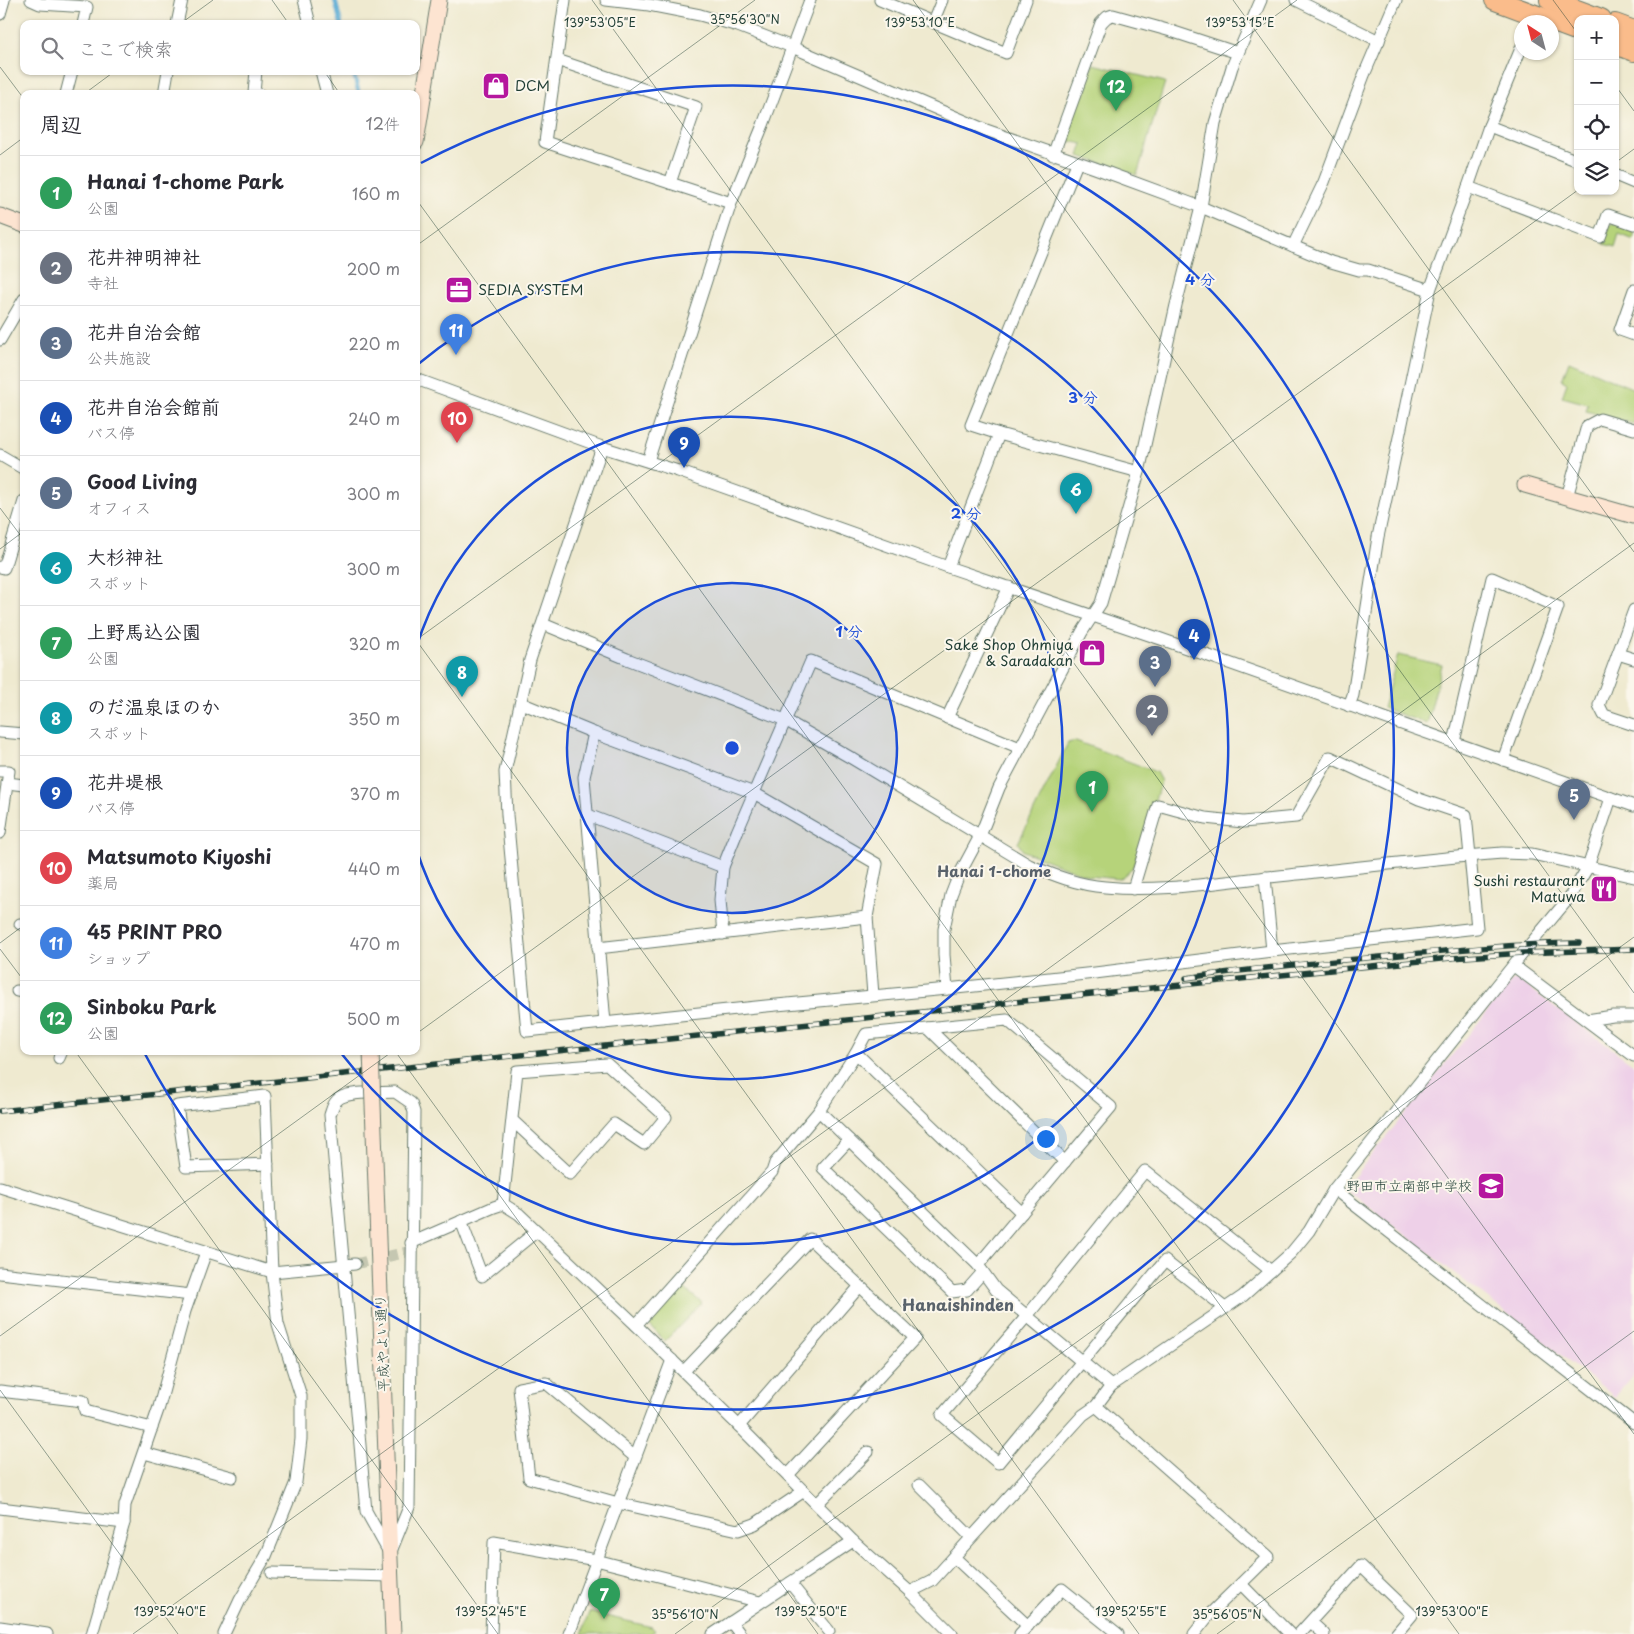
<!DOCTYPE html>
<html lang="ja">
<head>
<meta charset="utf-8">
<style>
  :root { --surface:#fff; --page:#f2f2f3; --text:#2b2b33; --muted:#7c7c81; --line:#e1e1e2; --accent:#ea580c }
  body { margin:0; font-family:"Playpen Sans","Klee One",sans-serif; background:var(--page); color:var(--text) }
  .controls { position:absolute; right:15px; top:15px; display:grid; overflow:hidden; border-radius:10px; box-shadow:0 1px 4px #0004 }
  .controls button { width:45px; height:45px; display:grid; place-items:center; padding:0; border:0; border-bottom:1px solid var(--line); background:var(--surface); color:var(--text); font:25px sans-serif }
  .compass { position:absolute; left:1514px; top:15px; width:45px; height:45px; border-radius:50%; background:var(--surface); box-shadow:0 1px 4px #0004; rotate:324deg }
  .you { position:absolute; left:1045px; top:1138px; width:18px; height:18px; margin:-12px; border:4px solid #fff; border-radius:50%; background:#1a73e8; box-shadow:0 0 0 8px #1a73e833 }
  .badge { display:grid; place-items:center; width:32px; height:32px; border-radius:50%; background:var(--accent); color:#fff; font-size:16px; font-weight:700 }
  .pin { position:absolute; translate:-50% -41px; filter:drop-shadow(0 1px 2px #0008) }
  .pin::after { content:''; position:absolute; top:26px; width:18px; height:15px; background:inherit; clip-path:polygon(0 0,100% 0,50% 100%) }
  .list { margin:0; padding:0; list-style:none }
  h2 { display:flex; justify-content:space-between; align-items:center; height:65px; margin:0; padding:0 20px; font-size:21px }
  h2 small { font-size:16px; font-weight:400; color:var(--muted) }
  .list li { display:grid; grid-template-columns:32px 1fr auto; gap:15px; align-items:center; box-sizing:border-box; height:75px; padding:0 20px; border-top:1px solid var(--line) }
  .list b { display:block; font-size:19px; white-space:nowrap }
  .list p { margin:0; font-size:16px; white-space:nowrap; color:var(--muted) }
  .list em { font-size:16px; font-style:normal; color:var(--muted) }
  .icon { flex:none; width:28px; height:28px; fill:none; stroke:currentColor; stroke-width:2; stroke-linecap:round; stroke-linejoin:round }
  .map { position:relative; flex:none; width:1634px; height:1634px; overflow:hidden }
  .search { position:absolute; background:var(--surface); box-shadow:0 1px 4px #0004; left:20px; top:20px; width:400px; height:55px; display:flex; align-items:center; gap:12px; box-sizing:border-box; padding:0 18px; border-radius:10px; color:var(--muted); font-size:19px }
  .panel { position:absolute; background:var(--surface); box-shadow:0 1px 4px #0004; left:20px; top:90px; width:400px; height:965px; border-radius:10px }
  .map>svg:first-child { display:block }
</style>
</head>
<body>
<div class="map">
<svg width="1634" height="1634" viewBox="0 0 1634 1634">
  <rect width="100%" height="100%" fill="#fbf7ec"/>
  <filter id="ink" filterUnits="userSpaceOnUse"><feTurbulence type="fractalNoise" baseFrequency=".02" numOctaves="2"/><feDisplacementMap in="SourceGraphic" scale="10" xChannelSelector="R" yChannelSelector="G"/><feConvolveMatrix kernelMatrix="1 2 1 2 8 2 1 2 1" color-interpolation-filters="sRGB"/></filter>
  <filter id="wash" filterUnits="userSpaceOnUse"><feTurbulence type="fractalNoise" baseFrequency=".0096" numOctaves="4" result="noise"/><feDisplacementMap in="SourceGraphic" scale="20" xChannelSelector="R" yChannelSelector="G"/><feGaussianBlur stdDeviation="1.12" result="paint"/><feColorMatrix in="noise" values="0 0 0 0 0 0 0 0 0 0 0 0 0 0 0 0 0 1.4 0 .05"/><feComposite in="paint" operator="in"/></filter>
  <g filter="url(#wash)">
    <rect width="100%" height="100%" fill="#efead0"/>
    <!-- built -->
    <path fill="#eed0e8" d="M1517,979L1634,1065V1374L1615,1397L1347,1190L1349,1183L1511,982Z"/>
    <!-- green -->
    <g fill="#b6d37a" stroke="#6a8857">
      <path d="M1093,64L1165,82L1137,175L1079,156L1083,144L1064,140Z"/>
      <path d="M1615,222L1634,228V240L1619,234L1615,247L1604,244L1610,225Z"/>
      <path d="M1569,361L1634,389V424L1586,411L1588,404L1562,397L1567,383L1562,380Z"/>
      <path d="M1398,655L1442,665L1427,724L1383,708Z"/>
      <path d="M1076,741L1156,772L1161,781L1133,867L1120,879L1088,876L1023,851L1018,843L1068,743Z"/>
      <path d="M680,1285L702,1303L665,1341L649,1325V1320Z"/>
      <path d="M589,1612L652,1627L655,1631L650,1634H582Z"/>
    </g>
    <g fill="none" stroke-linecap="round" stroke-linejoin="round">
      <!-- stream -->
      <g stroke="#59abd4" stroke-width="4.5">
        <path d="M335,0L341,24"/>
        <path d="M353,71L359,94"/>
      </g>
    </g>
  </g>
  <g filter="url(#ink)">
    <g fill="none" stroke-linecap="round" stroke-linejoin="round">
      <!-- street-tunnel -->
      <path stroke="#c5c7b1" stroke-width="11" stroke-dasharray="11 5.5" stroke-linecap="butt" d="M355,1264L411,1251"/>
      <!-- street casing -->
      <g stroke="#687a6b" stroke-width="13">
        <g id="street">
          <path d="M31,0L40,4L87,7L83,24"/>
          <path d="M304,0L310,24"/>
          <path d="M565,0L545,142L731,203"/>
          <path d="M606,0L649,5L700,15L738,26L792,47L986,130L1095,168L1201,207L1331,262L1359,270H1368L1430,290"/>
          <path d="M880,0L1006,53L1026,0"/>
          <path d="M1296,0L1379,41"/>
          <path d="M0,14L4,0"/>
          <path d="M933,22L942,0"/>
          <path d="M177,24L182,0"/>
          <path d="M557,60L696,107L670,183"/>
          <path d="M256,71L254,93L259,94"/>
          <path d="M321,71L327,94"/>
          <path d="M66,94L72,71"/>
          <path d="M164,94L168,71"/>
          <path d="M1489,126L1578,161"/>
          <path d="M1053,155L1101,23L1107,17L1113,15L1171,31L1238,53"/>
          <path d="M1077,163L971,425L999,434L1139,472"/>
          <path d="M1615,175L1634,183"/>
          <path d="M1468,187L1600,237L1608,215L1634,224V222"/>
          <path d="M1293,246L1324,182L1364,75L1396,0"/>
          <path d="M1634,290L1620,330L1634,335"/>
          <path d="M0,340L24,299"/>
          <path d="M416,379L602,447L678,471L948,567L1161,639L1634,806"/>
          <path d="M602,447L530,660L505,772L507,815L527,1031L766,1006L947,989L1095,973L1272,951L1477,928L1466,815L1419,799L1330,757L1296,817L1243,822L1205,818L1158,805L1133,889"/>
          <path d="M0,455L24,469"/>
          <path d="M648,461L731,203L763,125L810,0"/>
          <path d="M1567,497L1587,426L1600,419L1634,429"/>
          <path d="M0,567L4,568L24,501"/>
          <path d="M948,567L999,434"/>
          <path d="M1634,610L1599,705L1604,715L1634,725"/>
          <path d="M543,624L627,659L785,720L853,759L1029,865C1053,875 1078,885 1105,887C1161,893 1224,881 1279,876C1353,868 1428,859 1502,853L1532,854L1634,877"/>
          <path d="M1618,654L1634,659"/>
          <path d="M521,703L594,733L754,793L877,864L867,917L873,995"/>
          <path d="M1349,706L1353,695L1378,537L1430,290L1468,187L1489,126L1522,46"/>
          <path d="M947,718L1009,587"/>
          <path d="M0,732L24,734"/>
          <path d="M594,733L584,777L605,1023"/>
          <path d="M1454,742L1492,578L1558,607L1503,760"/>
          <path d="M0,771H9L0,833"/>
          <path d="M7,783L24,785"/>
          <path d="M588,815L723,867"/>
          <path d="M1265,877L1272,951"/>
          <path d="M20,924L24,925"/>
          <path d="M723,934L720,900L723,867L737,832L811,661L1020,748"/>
          <path d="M598,948L867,917"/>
          <path d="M1514,966L1634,1056"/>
          <path d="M947,989L944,955V929L951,895L958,877L980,836L999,788L1082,632L1101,603L1139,472L1176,305L1201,207L1215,123L1232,67L1261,0"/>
          <path d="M17,991L24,992"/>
          <path d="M1587,1020L1613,1016H1634"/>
          <path d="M928,1028L1065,1162"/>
          <path d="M856,1053L1022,1213"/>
          <path d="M59,1058L62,1051"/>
          <path d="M395,1092L411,1103L414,1112L409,1507L390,1554L366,1511L330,1115C332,1109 334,1101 340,1098C350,1091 382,1093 395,1092Z"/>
          <path d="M819,1111L978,1265L996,1290L1111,1386"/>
          <path d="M849,1140L823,1168L952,1292L967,1290L983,1272"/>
          <path d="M0,1187L272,1272L355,1264"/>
          <path d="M1334,1189L1634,1423"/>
          <path d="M503,1204L517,1071L607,1064L666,1117L644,1144L614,1124L570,1174L512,1120"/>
          <path d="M461,1221L482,1276L537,1231"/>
          <path d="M411,1243L494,1207L503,1204L519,1214L636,1325L739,1426L853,1541L910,1592L952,1634"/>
          <path d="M0,1273L191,1295"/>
          <path d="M1225,1308L1165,1261L998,1463L942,1415L1027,1316L1145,1171L1271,1271"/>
          <path d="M636,1325L772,1172L775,1163L819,1111L856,1053L866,1034L1007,1020L1111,1107L978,1265"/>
          <path d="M684,1371L810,1239L915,1338L788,1475"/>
          <path d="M0,1391L83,1401L85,1411L152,1428"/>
          <path d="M1096,1406L1268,1557L1209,1615L1194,1634"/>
          <path d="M739,1426L860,1286"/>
          <path d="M144,1453L232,1477"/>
          <path d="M635,1457L546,1383L519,1388L529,1478L618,1503L738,1530L755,1524L804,1491"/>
          <path d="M919,1485L971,1537"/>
          <path d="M817,1504L868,1452"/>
          <path d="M0,1508L124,1523"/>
          <path d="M954,1557L1028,1626"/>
          <path d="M272,1573L391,1576"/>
          <path d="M790,1583L829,1631"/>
          <path d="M1241,1584L1290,1634"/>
          <path d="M910,1592L932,1581L1083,1415L1096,1406L1111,1386L1243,1296L1291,1253L1309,1231L1334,1189L1523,953L1569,898L1588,867L1611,798"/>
          <path d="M731,1622L740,1634"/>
          <path d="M1311,1622L1324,1634"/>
          <path d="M0,1627L47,1634"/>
          <path d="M92,1634L124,1523L125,1505L159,1407L185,1311L206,1252"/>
          <path d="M224,1634L240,1600L266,1556L296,1482L301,1439V1396L278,1324L272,1272L265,1096L177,1106L186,1167L268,1164"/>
          <path d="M491,1634L494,1542L596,1560L760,1602"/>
          <path d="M569,1634L672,1360"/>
          <path d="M713,1634L853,1541"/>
          <path d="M1020,1634L1062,1589L1118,1634"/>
          <path d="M1299,1634L1361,1566L1412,1615L1396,1634"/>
        </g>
      </g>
      <!-- secondary casing -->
      <g stroke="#687a6b" stroke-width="17">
        <g id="secondary">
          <path d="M416,142L439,0"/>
          <path d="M0,216L24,225"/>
          <path d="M1525,485L1634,516"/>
          <path d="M388,1509L393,1634"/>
        </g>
      </g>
      <!-- highway casing -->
      <g stroke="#687a6b" stroke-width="22">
        <g id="highway">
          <path d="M1495,0L1578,31"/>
          <path d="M1550,0L1601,19"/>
          <path d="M1615,24L1634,31"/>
          <path d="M1615,44L1634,51"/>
        </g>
      </g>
      <!-- street -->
      <use href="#street" stroke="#fff" stroke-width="11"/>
      <!-- secondary -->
      <use href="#secondary" stroke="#fde4d1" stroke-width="15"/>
      <!-- highway -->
      <use href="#highway" stroke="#fabc8b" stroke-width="20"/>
      <!-- rail casing -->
      <g stroke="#1f3d34" stroke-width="5.5">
        <g id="rail">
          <path d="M1186,978C1253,968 1322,962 1390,956C1453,950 1516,944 1579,943"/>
          <path d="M0,1111L1052,998L1451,958L1523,953L1634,949"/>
        </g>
      </g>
      <!-- rail -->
      <use href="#rail" stroke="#fbf7ec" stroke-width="4" stroke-dasharray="11" stroke-linecap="butt"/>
      <!-- secondary-bridge casing -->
      <g stroke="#687a6b" stroke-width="17" stroke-linecap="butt">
        <path id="secondary-bridge" d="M371,1051L388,1509"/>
      </g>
      <!-- secondary-bridge -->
      <use href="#secondary-bridge" stroke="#fde4d1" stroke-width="15"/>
    </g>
  </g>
  <!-- ticks -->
  <path fill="none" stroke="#1f3d34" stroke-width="1" stroke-opacity="0.45" d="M272,0L289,24M592,0L1634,1434M913,0L1634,993M1233,0L1634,552M1553,0L1578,34M180,24L213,0M0,67L24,99M324,71L340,94M1615,85L1634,111M84,94L115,71M0,155L24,137M1615,163L1634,149M416,199L1459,1634M416,246L755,0M0,508L24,540M0,549L24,531M416,640L1139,1634M416,640L1297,0M0,943L24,925M0,949L24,981M416,1034L1578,190M75,1051L498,1634M395,1051L818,1634M0,1336L393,1051M0,1390L178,1634M133,1634L1634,543M675,1634L1634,937M1217,1634L1634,1331"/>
  <!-- distance rings -->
  <circle cx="732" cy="748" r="165" fill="#1d4ed8" fill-opacity=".12"/>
  <g fill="none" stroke="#1d4ed8" stroke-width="2.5">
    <circle cx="732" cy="748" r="165"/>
    <path d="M416 648A331 331 0 1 1 416 848"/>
    <path d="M417 365A496 496 0 1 1 341 1053"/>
    <path d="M421 163A662 662 0 1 1 145 1054"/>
  </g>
  <!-- icons -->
  <defs>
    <g id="shop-square" transform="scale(1.4375)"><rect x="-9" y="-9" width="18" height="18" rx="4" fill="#b5179e" stroke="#fbf7ec"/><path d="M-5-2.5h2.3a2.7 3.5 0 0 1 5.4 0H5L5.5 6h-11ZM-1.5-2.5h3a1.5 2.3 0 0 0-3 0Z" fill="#fff"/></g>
    <g id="office-square" transform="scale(1.4375)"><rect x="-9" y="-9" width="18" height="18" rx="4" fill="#b5179e" stroke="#fbf7ec"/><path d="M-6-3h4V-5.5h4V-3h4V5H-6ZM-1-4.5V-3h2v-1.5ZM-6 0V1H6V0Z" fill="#fff"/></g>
    <g id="restaurant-square" transform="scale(1.4375)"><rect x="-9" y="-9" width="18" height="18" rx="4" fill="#b5179e" stroke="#fbf7ec"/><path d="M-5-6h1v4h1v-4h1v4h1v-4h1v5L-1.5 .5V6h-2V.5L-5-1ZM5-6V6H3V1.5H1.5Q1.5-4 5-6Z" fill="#fff"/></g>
    <g id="school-square" transform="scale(1.4375)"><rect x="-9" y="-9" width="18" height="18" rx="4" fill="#b5179e" stroke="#fbf7ec"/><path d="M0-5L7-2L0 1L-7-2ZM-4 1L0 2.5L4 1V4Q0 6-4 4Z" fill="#fff"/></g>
  </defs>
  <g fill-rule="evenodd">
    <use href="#shop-square" x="496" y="86"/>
    <use href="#office-square" x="459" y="290"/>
    <use href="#shop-square" x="1092" y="653"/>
    <use href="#restaurant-square" x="1604" y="889"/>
    <use href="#school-square" x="1491" y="1186"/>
  </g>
  <g text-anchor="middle" stroke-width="4" stroke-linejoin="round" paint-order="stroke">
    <!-- poi labels -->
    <g font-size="14" fill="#1f3d34" stroke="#fbf7ec" text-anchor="end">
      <text x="515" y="91" text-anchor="start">DCM</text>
      <text x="478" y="295" text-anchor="start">SEDIA SYSTEM</text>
      <text x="1073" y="650">Sake Shop Ohmiya<tspan x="1073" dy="16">&amp; Saradakan</tspan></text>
      <text x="1585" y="886">Sushi restaurant<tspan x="1585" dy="16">Matuwa</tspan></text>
      <text x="1472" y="1191">野田市立南部中学校</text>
    </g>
    <!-- street labels -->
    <g font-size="14" fill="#1f3d34" stroke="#fbf7ec">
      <text transform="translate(382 1343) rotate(-92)" y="5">平成やよい通り</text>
    </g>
    <!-- neighbourhood labels -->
    <g font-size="15" font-weight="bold" fill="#59626b" stroke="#fbf7ec">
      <text x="994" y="877">Hanai 1-chome</text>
    </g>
    <!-- quarter labels -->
    <g font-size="16" font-weight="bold" fill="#59626b" stroke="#fbf7ec">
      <text x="958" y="1311">Hanaishinden</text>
    </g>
  </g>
  <g font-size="12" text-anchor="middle" fill="#1f3d34" stroke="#fbf7ec" stroke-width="4" stroke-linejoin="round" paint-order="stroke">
    <text x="745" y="24">35°56'30"N</text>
    <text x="600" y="27">139°53'05"E</text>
    <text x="920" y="27">139°53'10"E</text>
    <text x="1240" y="27">139°53'15"E</text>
    <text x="170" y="1616">139°52'40"E</text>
    <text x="491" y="1616">139°52'45"E</text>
    <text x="811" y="1616">139°52'50"E</text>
    <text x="1131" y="1616">139°52'55"E</text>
    <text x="1452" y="1616">139°53'00"E</text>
    <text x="685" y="1619">35°56'10"N</text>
    <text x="1227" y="1619">35°56'05"N</text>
  </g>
  <circle cx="732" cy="748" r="8" fill="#1d4ed8" stroke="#fbf7ec" stroke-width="2.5"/>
  <g font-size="15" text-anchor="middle" font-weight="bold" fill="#1d4ed8" stroke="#fbf7ec" stroke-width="4" stroke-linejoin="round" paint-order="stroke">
    <text x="1200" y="285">4 分</text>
    <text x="1083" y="403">3 分</text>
    <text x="966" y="519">2 分</text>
    <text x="849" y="637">1 分</text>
  </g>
</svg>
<div class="controls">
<button>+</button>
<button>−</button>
<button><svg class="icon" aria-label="locate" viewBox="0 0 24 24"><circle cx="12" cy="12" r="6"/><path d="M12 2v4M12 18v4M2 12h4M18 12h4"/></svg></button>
<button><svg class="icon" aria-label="layers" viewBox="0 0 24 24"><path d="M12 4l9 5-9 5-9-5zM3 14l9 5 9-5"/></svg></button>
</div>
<svg class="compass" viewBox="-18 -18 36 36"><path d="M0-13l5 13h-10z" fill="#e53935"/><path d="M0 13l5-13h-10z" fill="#7c7c81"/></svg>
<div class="you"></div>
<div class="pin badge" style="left:1092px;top:812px;background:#2e9e5b">1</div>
<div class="pin badge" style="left:1152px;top:736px;background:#6b7280">2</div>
<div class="pin badge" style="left:1155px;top:687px;background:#5c6f8a">3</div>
<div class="pin badge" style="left:1194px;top:660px;background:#1a4fb4">4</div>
<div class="pin badge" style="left:1574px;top:820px;background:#5c6f8a">5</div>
<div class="pin badge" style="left:1076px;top:514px;background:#0f9aa8">6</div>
<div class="pin badge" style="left:604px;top:1619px;background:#2e9e5b">7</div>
<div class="pin badge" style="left:462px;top:697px;background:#0f9aa8">8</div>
<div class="pin badge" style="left:684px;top:468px;background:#1a4fb4">9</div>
<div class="pin badge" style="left:457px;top:443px;background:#e0444e">10</div>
<div class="pin badge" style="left:456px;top:355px;background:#3f7fe0">11</div>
<div class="pin badge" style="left:1116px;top:111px;background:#2e9e5b">12</div>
<div class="search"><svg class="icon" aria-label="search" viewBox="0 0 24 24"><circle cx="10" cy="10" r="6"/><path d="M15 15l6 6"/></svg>ここで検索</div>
<section class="panel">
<h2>周辺<small>12件</small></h2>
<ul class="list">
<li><span class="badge" style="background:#2e9e5b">1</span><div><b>Hanai 1-chome Park</b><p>公園</p></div><em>160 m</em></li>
<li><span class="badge" style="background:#6b7280">2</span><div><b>花井神明神社</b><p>寺社</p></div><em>200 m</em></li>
<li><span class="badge" style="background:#5c6f8a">3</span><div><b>花井自治会館</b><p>公共施設</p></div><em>220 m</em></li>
<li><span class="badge" style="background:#1a4fb4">4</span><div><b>花井自治会館前</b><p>バス停</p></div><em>240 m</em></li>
<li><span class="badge" style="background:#5c6f8a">5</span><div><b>Good Living</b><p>オフィス</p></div><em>300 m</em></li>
<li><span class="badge" style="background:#0f9aa8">6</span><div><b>大杉神社</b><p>スポット</p></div><em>300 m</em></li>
<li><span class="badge" style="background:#2e9e5b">7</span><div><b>上野馬込公園</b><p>公園</p></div><em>320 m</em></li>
<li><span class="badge" style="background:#0f9aa8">8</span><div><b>のだ温泉ほのか</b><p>スポット</p></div><em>350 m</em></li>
<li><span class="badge" style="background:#1a4fb4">9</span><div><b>花井堤根</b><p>バス停</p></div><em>370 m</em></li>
<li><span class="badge" style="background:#e0444e">10</span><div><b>Matsumoto Kiyoshi</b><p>薬局</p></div><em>440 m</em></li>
<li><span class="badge" style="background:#3f7fe0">11</span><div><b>45 PRINT PRO</b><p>ショップ</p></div><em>470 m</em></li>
<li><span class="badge" style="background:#2e9e5b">12</span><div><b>Sinboku Park</b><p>公園</p></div><em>500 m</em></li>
</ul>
</section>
</div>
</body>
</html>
